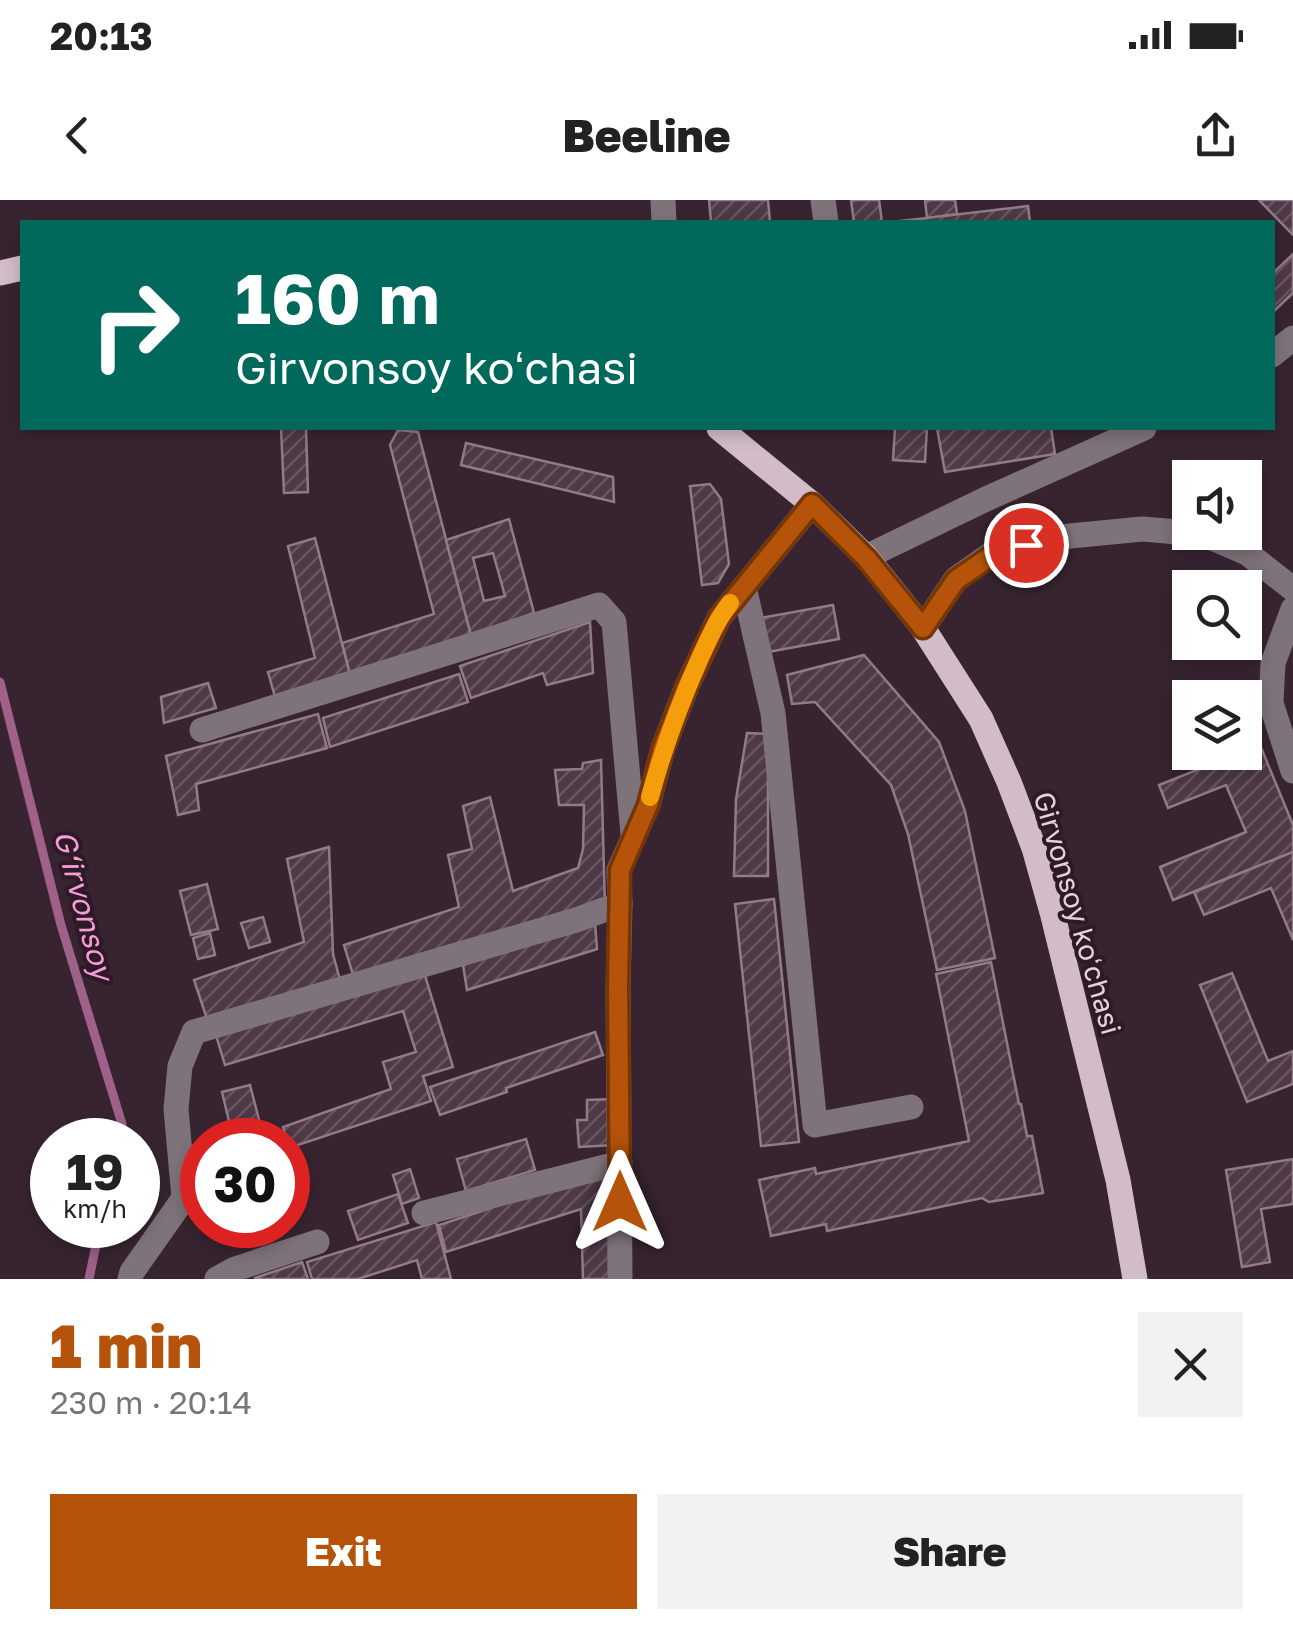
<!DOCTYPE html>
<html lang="en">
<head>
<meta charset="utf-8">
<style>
  body { margin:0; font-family:"Golos Text",sans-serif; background:#f2f2f2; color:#222; height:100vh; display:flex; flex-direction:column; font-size:38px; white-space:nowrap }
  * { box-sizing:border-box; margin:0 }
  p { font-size:32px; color:#767676 }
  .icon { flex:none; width:55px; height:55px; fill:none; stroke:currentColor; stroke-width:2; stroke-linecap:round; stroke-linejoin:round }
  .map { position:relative; height:1079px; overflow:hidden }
  .panel { display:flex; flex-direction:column; background:#fff; flex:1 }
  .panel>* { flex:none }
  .top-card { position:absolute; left:20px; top:20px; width:1255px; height:210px; border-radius:0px; box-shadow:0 5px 15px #0003; background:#00695c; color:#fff; overflow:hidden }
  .fabs { position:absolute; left:1172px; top:260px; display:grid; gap:20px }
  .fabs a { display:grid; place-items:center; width:90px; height:90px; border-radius:0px; background:#fff; box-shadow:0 5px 15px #0003; font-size:50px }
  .speed { position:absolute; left:30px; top:918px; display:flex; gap:20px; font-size:50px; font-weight:700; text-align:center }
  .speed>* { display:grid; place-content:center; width:130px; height:130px; border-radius:50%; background:#fff; box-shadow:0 5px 15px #0003; line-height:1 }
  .speed small { font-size:25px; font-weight:400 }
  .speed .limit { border:15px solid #d22; background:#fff; color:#111 }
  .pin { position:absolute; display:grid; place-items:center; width:85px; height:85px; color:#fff; margin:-42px; border:5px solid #fff; border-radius:50%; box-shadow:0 2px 10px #0007 }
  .me { position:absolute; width:110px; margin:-55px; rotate:0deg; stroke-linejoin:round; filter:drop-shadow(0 0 8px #0008) }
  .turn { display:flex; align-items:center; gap:35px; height:210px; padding:0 50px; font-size:45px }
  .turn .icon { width:130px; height:130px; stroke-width:2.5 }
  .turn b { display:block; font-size:70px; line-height:85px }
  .round { display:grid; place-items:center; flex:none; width:105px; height:105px; border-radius:0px; background:#f2f2f2 }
  .head { display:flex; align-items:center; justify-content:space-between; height:170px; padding:0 50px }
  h1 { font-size:60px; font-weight:800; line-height:75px; color:#b45309 }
  .cta { display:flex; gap:20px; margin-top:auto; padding:20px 50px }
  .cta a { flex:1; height:115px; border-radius:0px; background:#b45309; color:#fff; font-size:40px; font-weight:800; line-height:115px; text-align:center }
  .cta a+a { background:#f2f2f2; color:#222 }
  .status { display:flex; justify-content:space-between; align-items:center; height:70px; padding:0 50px; background:#fff; direction:ltr }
  .status svg { height:28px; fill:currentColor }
  header { display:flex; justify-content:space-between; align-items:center; height:130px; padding:0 50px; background:#fff; font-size:45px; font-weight:800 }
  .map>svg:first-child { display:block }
</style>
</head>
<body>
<div class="status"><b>20:13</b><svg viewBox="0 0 49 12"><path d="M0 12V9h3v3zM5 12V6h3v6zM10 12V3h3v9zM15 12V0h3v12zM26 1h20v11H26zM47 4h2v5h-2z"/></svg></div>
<header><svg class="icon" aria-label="back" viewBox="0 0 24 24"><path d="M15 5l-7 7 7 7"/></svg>Beeline<svg class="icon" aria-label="share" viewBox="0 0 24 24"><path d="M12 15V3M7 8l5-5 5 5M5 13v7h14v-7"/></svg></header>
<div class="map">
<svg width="1293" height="1079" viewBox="0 0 1293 1079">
  <defs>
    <pattern id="building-hatch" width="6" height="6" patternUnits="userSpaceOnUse" patternTransform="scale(2.5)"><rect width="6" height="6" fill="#4e3946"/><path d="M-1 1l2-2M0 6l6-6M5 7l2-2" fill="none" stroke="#675560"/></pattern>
  </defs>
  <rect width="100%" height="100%" fill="#372430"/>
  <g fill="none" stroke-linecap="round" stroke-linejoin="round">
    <!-- stream -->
    <g stroke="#9f608a" stroke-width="9">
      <path d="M0,482L61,725L122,924L119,940"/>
      <path d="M89,1079L100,1025"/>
    </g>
  </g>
  <!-- building -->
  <g fill="url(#building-hatch)" stroke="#927a89" stroke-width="2.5" fill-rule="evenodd">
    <path d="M709,0H768L770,22H711Z"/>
    <path d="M851,0H879L882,22H854Z"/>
    <path d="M925,0H955L957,14L927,18Z"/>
    <path d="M1259,0H1293V35Z"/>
    <path d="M1028,6L1030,22H890L927,18Z"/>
    <path d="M1293,54V93L1272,113V74Z"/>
    <path d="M281,228H306L308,292L284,293Z"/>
    <path d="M895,228H927L925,262L893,260Z"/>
    <path d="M937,228H1051L1055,254L945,272Z"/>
    <path d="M398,230L418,232L471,435L350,475L342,443L434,414L390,245Z"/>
    <path d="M466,243L613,277L614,302L461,265Z"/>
    <path d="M710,284L721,299L729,364L718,383L702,385L690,286Z"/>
    <path d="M509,319L534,413L471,435L446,340ZM493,353L505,396L484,401L473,358Z"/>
    <path d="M315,338L350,475L275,497L268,472L315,458L288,346Z"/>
    <path d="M833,405L839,439L768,452L761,418Z"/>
    <path d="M590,422L593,473L547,485L543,473L471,498L460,466Z"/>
    <path d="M864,455L939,542L965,611L995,758L937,770L908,634L891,585L815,502L792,504L787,475Z"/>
    <path d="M459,474L468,502L330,547L323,518Z"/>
    <path d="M208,483L216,508L164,523L161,497Z"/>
    <path d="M318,514L327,548L196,584L199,610L178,615L166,556Z"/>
    <path d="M747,533L768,534V676H734L736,599Z"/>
    <path d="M1260,545L1293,625V652L1173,700L1160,667L1246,632L1226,585L1168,608L1159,585Z"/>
    <path d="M601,560L605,708L354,778L344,745L459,707L448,655L472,649L463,606L490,597L513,691L578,668L583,649L584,605H559L555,570L582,569L583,563Z"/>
    <path d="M329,647L333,754L341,784L209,825L194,780L304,742L287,659Z"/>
    <path d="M1293,652V740L1271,688L1204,715L1194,692Z"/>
    <path d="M207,684L218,729L191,735L180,691Z"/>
    <path d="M774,699L799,942L761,946L735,704Z"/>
    <path d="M263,717L270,742L249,748L241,723Z"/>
    <path d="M595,723L597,749L467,790L463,765Z"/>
    <path d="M210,733L215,755L198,759L193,738Z"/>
    <path d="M991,762L1019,904H1021L1027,936H1032L1043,993L989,1002L982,998L827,1031L826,1024L771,1036L759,980L815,968L816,974L969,941L936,774Z"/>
    <path d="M423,769L453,867L423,876L431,901L289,948L283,927L391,889L383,862L416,852L403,811L225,865L215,832Z"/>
    <path d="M1232,773L1268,861L1293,851V884L1247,902L1200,785Z"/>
    <path d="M595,832L603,855L506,888L507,892L440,915L430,887Z"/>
    <path d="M250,885L262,931L233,938L222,892Z"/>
    <path d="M613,899L615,945L579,947L577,920H587V900Z"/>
    <path d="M526,939L535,970L466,991L457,959Z"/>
    <path d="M1293,959V1004L1261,1009L1270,1062L1242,1067L1226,970Z"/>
    <path d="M410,969L419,998L402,1004L393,975Z"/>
    <path d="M607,970L612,1079H583L581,1009L446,1052L439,1025Z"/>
    <path d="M398,994L408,1023L358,1040L348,1011Z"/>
    <path d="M436,1022L451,1079H422L417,1060L358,1079H312L307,1062Z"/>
    <path d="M302,1062L308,1079H255V1078Z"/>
  </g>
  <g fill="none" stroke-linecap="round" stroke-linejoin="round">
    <!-- minor -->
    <g stroke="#7e737a" stroke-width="25">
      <path d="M663,0L664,22"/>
      <path d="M823,0L826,22"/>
      <path d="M1272,155L1293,138"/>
      <path d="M866,357L984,300L1144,228"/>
      <path d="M744,387L773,513L815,925L911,907"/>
      <path d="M1293,409L1273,463L1271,503L1293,571"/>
      <path d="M923,428L956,379L993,353L1060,337L1142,329L1203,334L1247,353L1293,389"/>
      <path d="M202,530L599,405L614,422L633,634"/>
      <path d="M620,704L618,789L620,1079"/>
      <path d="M424,1013L620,963"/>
      <path d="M130,1079L132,1072L184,998L176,909L180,866L194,832L576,720L620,704L619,670L648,605L663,548L687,486L719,418L812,304"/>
      <path d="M217,1079L235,1069L317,1042"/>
    </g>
    <!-- major -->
    <g stroke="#d2bcc9" stroke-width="25">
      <path d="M0,73L22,68"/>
      <path d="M719,228L812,304L866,357L923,428L981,519L1009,582L1034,648L1053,716L1118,980L1135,1079"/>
    </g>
  </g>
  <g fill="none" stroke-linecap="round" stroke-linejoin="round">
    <defs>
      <path id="route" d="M620,1002L618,788L620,670L648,605L663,548L687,486L719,418L812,304L866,358L923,428L956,380L994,354L1026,345"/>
    </defs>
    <!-- route casing -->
    <use href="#route" stroke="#753606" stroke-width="25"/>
    <!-- route -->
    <use href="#route" stroke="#b45309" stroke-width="18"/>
    <!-- slow -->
    <path stroke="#f59e0b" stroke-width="18" d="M650,597C663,549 680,503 700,458C709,438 717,420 730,403"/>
  </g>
  <g text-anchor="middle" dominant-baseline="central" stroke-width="8" stroke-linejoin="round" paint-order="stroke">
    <!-- street labels -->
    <g font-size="28" fill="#e1d3db" stroke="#2d1a26">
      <text transform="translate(1078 713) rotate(74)">Girvonsoy koʻchasi</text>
    </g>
    <!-- water labels -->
    <g font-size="30" font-style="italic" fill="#f69dd8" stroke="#2d1a26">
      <text transform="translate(84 705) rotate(75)">G‘irvonsoy</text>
    </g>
  </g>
</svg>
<div class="fabs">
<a><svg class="icon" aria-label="sound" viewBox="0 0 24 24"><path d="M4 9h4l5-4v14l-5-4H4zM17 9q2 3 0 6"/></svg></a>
<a><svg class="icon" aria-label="search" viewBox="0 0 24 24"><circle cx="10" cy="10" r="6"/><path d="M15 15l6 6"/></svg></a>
<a><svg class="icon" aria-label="layers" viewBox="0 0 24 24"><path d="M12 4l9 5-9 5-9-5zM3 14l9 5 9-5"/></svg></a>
</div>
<div class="speed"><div>19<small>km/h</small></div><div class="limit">30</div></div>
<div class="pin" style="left:1026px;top:345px;background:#d93025"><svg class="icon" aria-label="arrive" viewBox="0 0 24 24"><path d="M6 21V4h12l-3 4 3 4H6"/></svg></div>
<svg class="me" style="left:620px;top:1002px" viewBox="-20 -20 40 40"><path d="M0-17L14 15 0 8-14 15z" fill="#b45309" stroke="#fff" stroke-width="4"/></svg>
<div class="top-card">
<div class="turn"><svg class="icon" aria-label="right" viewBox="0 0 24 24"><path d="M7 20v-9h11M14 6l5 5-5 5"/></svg><div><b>160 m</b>Girvonsoy koʻchasi</div></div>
</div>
</div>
<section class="panel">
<div class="head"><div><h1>1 min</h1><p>230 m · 20:14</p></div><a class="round"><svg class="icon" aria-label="close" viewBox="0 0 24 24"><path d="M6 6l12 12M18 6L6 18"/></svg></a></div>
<div class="cta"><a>Exit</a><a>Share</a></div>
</section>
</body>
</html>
